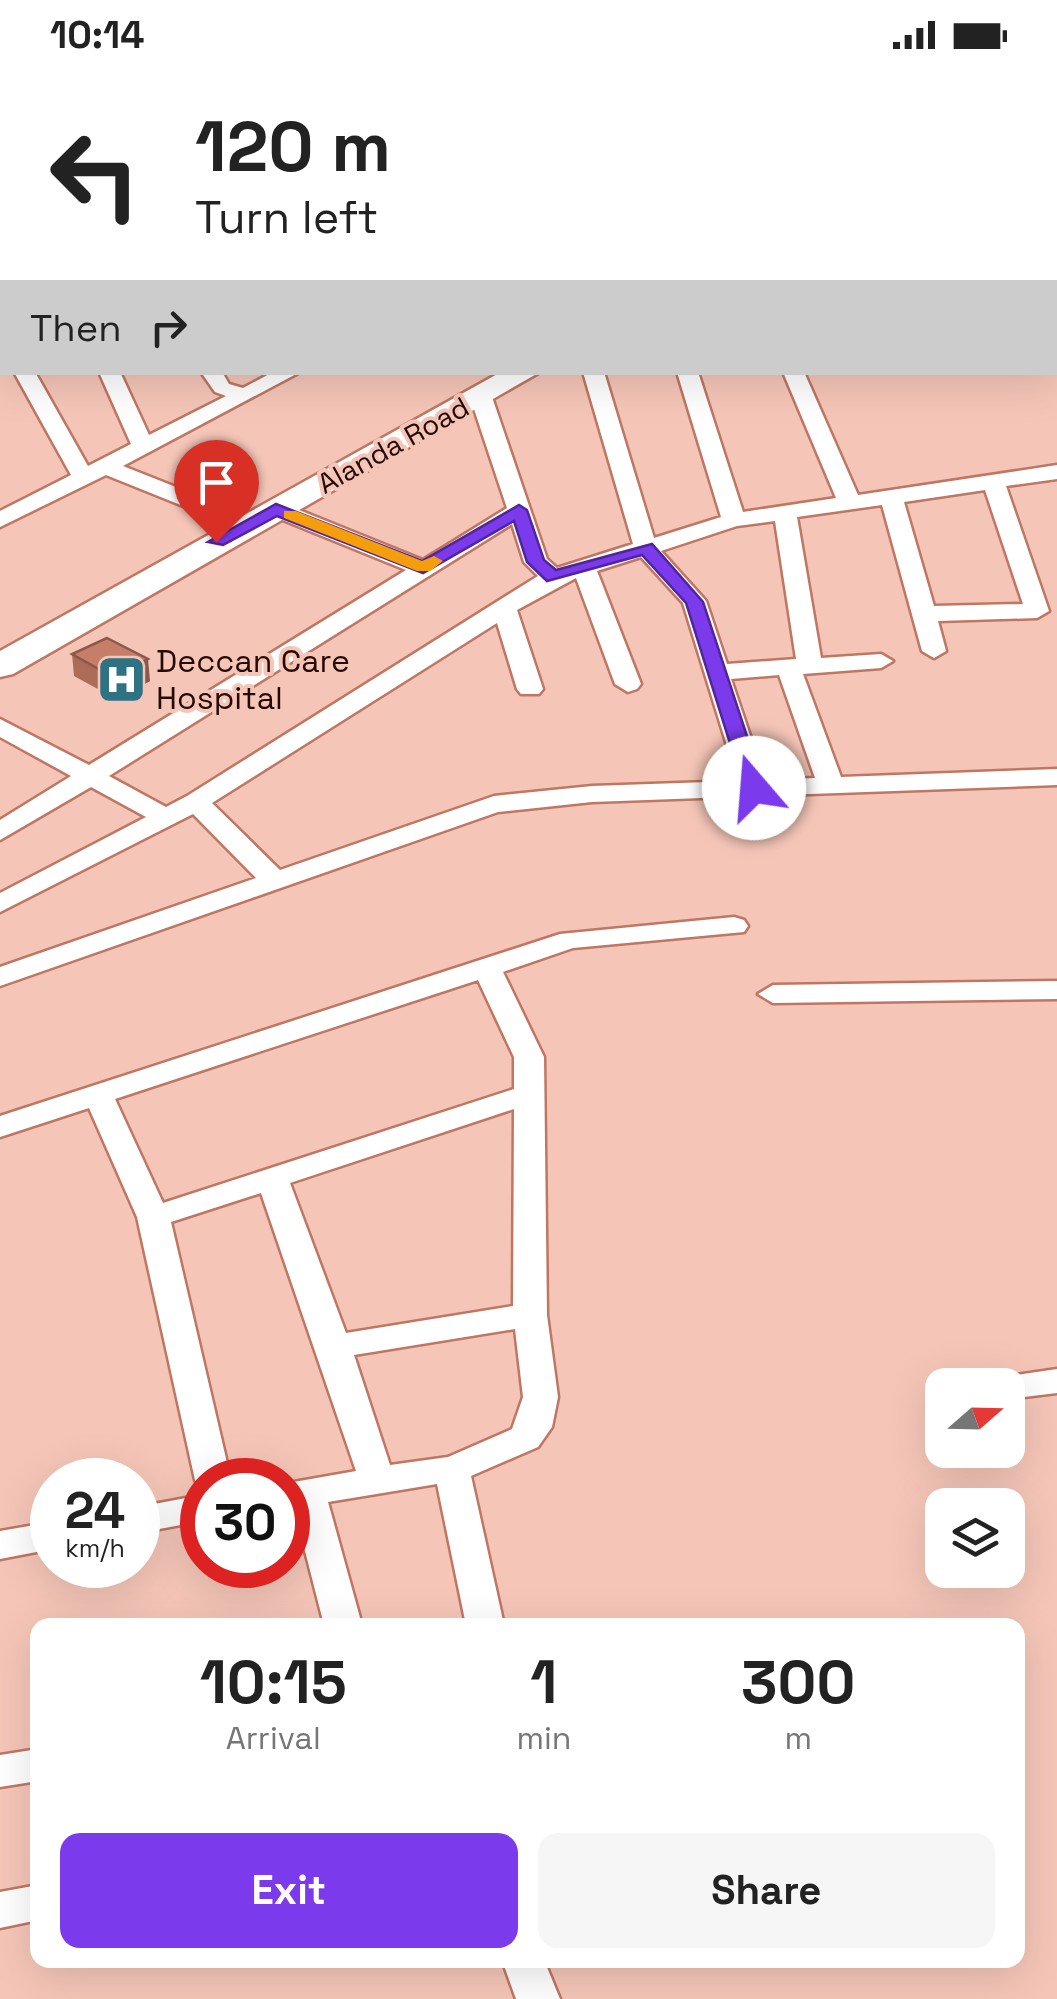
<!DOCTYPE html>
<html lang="en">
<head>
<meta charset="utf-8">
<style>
  body { margin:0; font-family:"Space Grotesk",sans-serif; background:#f6f6f6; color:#222; height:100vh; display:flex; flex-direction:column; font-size:38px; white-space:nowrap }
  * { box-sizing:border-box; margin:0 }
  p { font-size:32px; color:#767676 }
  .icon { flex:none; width:55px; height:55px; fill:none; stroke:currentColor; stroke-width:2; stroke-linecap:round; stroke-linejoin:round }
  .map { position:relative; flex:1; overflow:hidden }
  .side { position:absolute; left:30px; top:1548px; width:995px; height:350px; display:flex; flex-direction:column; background:#fff; border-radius:20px; box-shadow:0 10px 40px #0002 }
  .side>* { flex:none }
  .hud { position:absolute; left:0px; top:0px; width:1058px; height:305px; box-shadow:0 10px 40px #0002; background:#fff; color:#222; overflow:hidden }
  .needle { width:65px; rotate:70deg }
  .tools { position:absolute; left:925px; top:1298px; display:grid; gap:20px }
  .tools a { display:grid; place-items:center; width:100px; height:100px; border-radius:20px; background:#fff; box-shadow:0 10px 40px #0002; font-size:50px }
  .speed { position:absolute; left:30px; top:1388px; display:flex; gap:20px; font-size:50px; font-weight:700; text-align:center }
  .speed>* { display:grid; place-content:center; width:130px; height:130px; border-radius:50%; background:#fff; box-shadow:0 10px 40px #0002; line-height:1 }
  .speed small { font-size:25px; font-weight:400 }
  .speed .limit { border:15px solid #d22; background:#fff; color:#111 }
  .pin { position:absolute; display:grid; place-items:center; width:85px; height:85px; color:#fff; margin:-102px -42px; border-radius:50% 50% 50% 0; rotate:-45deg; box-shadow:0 0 10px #0007 }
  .pin .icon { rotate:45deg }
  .me { position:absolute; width:110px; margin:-55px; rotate:342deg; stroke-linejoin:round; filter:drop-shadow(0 0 8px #0008) }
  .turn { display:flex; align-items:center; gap:35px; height:210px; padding:0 30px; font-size:45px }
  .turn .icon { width:130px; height:130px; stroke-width:2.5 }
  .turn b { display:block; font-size:70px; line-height:85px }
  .then { display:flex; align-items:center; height:95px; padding:0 30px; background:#0003; gap:20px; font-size:38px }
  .eta { display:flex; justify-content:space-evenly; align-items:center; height:170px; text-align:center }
  .eta b { font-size:60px; font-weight:800; line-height:70px }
  .cta { display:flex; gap:20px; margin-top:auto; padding:20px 30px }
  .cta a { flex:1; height:115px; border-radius:20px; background:#7c3aed; color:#fff; font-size:40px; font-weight:800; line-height:115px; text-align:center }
  .cta a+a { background:#f6f6f6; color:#222 }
  .status { display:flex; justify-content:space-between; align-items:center; height:70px; padding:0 50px; background:#fff; direction:ltr }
  .status svg { height:28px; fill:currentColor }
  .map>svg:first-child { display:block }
</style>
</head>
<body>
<div class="status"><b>10:14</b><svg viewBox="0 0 49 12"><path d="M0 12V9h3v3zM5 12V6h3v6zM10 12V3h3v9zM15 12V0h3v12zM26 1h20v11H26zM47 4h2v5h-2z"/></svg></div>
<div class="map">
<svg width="1057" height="1929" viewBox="0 0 1057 1929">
  <rect width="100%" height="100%" fill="#f5c6b8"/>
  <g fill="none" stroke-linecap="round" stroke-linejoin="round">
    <defs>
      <g id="minor">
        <path d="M41,0H58L59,2H42Z"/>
        <path d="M105,0H122L123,2H106Z"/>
        <path d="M331,0H351L352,2H332Z"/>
        <path d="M410,0H431L432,2H411Z"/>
        <path d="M663,0H687L688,2H664Z"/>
        <rect x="0" y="73" width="2" height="10"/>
        <path d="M1055,104L1057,105V117L1055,116Z"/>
        <path d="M0,134L2,135V147L0,146Z"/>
        <path d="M0,187L2,188V200L0,199Z"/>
        <rect x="1055" y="209" width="2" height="12"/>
        <rect x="1055" y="234" width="2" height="12"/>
        <path d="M0,251L2,252V264H0Z"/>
        <rect x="1055" y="263" width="2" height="12"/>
        <path d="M14,302H35L88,396L131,374L99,302H120L149,365L226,326L215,322L201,302H222L229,314L243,318L273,302H300L123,396L229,438V448H213L106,405L0,457V441L71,405Z"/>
        <path d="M583,302H604L654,468L721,447L677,302H698L743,442L836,428L783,302H804L858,425L1057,395V409L1006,416L1049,541L1037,548L938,551L946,581L934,588L922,581L882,435L797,447L821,588L881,584L893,591L881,598L803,604L841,707L1057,699V715L592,732L498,742L0,916V897L256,808L193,744L0,842V823L146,747L91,717L0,770V750L71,706L0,667V649L89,695L406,500L268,444V434H284L423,490L507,438L470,327L473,322L481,321L492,327L547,489L557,498L633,474ZM985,420L1023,534L934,536L904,432ZM775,451L796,589L727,594L706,531L661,481L737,456ZM512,454L524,492L538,506L187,726L166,737L109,706ZM641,487L683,533L738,711L592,716L494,726L280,800L212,733L497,553L517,619L521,624H539L543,619L517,540L576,508L615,614L628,622L637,619L641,614L597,501ZM779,605L815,708L765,710L731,609Z"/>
        <path d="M734,847L744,850L748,856L744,862L573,878L503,902L544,987L547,1245L558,1327L552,1357L538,1377L471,1406L504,1555H466L437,1414L328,1432L362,1555H324L294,1438L288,1437V1413L356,1401L261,1123L171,1152L231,1410H202V1420L195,1410L137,1147L89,1038L0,1067V1046L560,864ZM478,910L514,987V1019L163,1133L115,1029ZM514,1039L513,1236L346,1263L290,1113ZM515,1259L523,1327L512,1359L448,1387L390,1395L354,1285Z"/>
        <path d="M1057,911V929L773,933L758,924L773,915Z"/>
        <path d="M1057,1299V1323L1008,1329V1315H992L996,1308Z"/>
        <path d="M202,1425V1451L138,1463V1437Z"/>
        <path d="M52,1452V1479L0,1489V1461Z"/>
        <path d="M38,1679V1711L0,1717V1685Z"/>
        <path d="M38,1815V1850L0,1858V1822Z"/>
        <path d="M502,1890H544L560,1929H516Z"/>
      </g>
      <g id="tertiary">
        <path d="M491,0H518L520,2H493Z"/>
        <rect x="1055" y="194" width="2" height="15"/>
      </g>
      <path id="primary" d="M501,302H540L13,604L0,607V581Z"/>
    </defs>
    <!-- minor casing -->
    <use href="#minor" stroke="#bf7763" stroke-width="5"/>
    <!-- tertiary casing -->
    <use href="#tertiary" stroke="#bf7763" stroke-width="4"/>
    <!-- primary casing -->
    <use href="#primary" stroke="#bf7763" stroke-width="5"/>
    <!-- minor -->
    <use href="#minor" fill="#fff" fill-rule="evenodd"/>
    <!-- tertiary -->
    <use href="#tertiary" fill="#fff" fill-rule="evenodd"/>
    <!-- primary -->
    <use href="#primary" fill="#fff" fill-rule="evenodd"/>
  </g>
  <!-- wall -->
  <path fill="#ab6c5a" d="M72,584L150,611L116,629L74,606Z"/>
  <!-- shaded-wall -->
  <path fill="#8b584a" d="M148,589L150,611L116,629L113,607Z"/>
  <!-- building -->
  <path fill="#c77e69" stroke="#8b584a" stroke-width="2.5" d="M107,568L148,589L113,607L72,584Z"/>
  <!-- route -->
  <path fill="#7c3aed" stroke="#51269a" stroke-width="2.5" d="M276,434L422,491L519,435L527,440L544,490L556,500L652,474L703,532L764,718L754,724L744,718L686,533L642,485L547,511L527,492L514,451L423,503L277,446L223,475L208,472Z"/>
  <!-- slow -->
  <path fill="#f59e0b" d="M284,441H296L422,491L434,486L443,491L430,501H417L284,448Z"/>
  <!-- icons -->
  <defs>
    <symbol id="hospital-square" viewBox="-11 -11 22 22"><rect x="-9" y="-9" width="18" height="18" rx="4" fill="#2f7283" stroke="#f5c6b8"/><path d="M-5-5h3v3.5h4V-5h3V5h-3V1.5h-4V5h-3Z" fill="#fff"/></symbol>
  </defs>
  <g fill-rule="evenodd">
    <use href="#hospital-square" x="94" y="582" width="55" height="55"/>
  </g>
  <g text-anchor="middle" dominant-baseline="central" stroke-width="8" stroke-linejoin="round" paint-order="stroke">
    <!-- far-street labels -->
    <g font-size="28" fill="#250a04" stroke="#f5c6b8">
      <text transform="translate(393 375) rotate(-29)">Alanda Road</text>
    </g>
    <!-- poi labels -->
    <g font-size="32" fill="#250a04" stroke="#f5c6b8" text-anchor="start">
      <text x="156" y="591">Deccan Care<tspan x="156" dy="37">Hospital</tspan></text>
    </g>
  </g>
</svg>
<div class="tools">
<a><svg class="needle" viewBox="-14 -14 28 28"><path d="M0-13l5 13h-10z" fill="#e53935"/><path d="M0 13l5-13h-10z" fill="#767676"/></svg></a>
<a><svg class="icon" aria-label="layers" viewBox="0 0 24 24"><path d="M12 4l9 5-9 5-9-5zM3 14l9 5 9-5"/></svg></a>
</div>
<div class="speed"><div>24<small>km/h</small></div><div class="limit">30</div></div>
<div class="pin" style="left:216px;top:472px;background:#d93025"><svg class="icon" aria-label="arrive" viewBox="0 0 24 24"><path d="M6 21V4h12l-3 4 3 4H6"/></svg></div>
<svg class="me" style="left:754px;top:718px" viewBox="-20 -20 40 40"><circle r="19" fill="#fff"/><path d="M0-13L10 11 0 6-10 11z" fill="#7c3aed"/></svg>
<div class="hud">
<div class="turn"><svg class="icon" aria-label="left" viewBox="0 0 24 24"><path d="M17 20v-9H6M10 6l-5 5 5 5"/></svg><div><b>120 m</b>Turn left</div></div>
<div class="then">Then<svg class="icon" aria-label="right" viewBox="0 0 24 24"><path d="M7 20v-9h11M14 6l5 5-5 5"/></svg></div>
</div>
<section class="side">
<div class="eta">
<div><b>10:15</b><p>Arrival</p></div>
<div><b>1</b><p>min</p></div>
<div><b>300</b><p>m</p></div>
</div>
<div class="cta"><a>Exit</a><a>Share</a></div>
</section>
</div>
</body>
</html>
